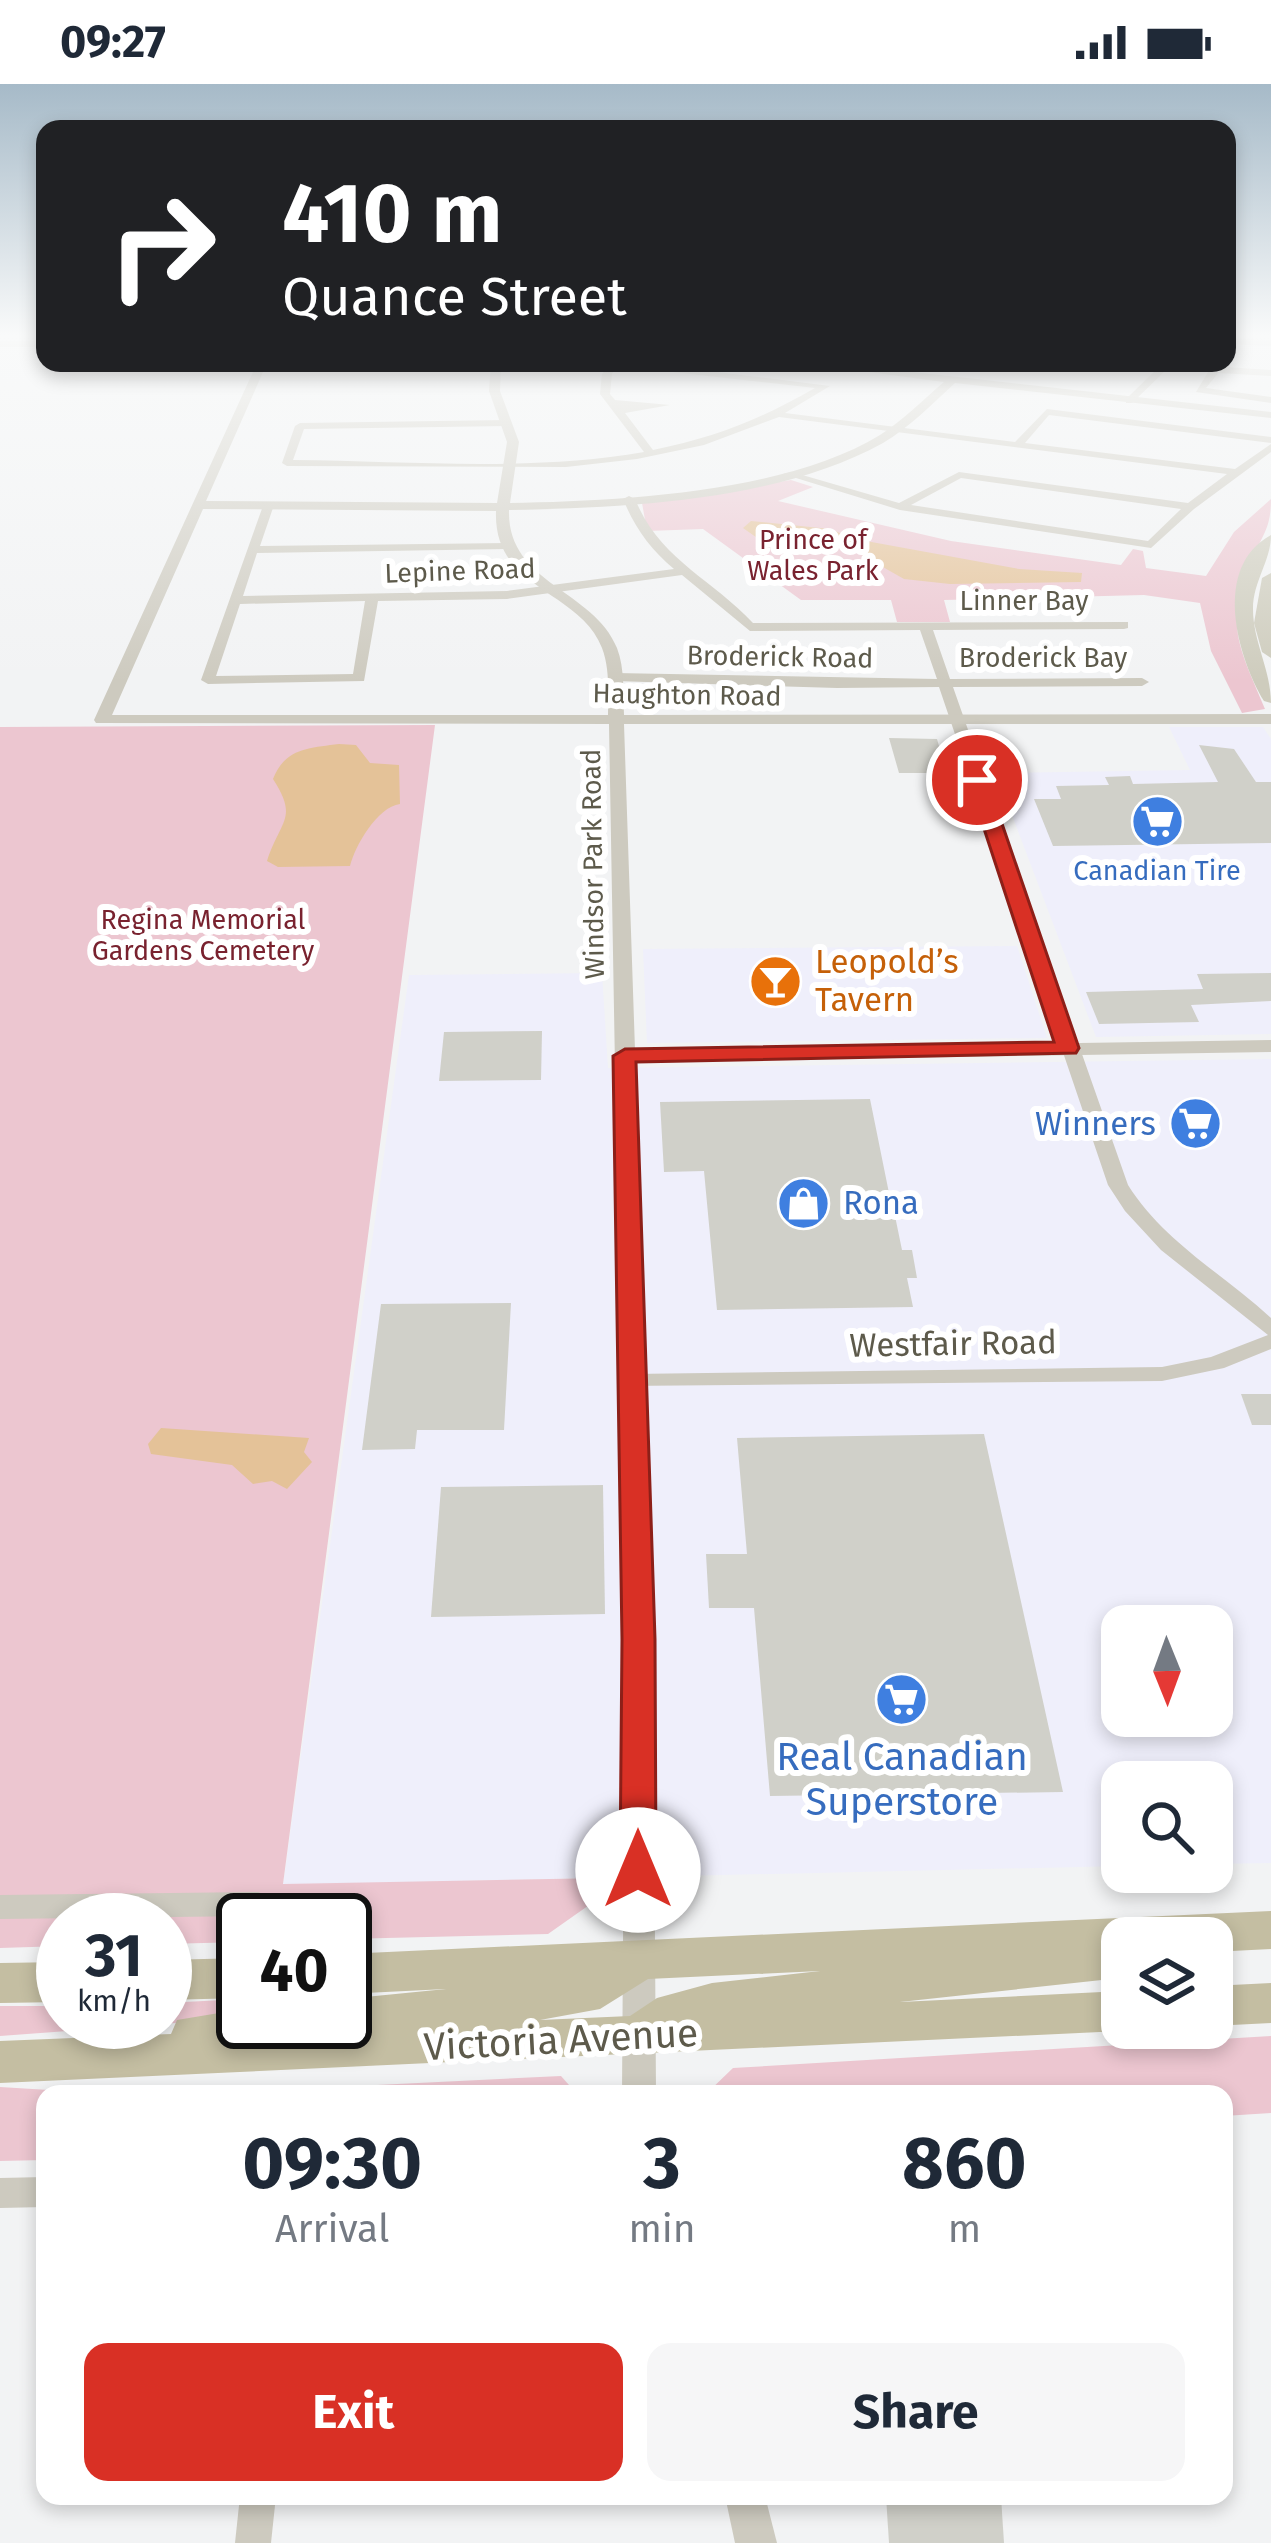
<!DOCTYPE html>
<html lang="en">
<head>
<meta charset="utf-8">
<style>
  body { margin:0; font-family:"Fira Sans",sans-serif; background:#f6f6f7; color:#1f2937; height:100vh; display:flex; flex-direction:column; font-size:45px; white-space:nowrap }
  * { box-sizing:border-box; margin:0 }
  p { font-size:39px; color:#747a83 }
  .icon { flex:none; width:66px; height:66px; fill:none; stroke:currentColor; stroke-width:2; stroke-linecap:round; stroke-linejoin:round }
  .map { position:relative; flex:1; overflow:hidden }
  .panel { position:absolute; left:36px; top:2001px; width:1197px; height:420px; display:flex; flex-direction:column; background:#fff; border-radius:24px; box-shadow:0 6px 18px #0003 }
  .panel>* { flex:none }
  .top-card { position:absolute; left:36px; top:36px; width:1200px; height:252px; border-radius:24px; box-shadow:0 6px 18px #0003; background:#202124; color:#fff; overflow:hidden }
  .needle { width:78px; rotate:179deg }
  .controls { position:absolute; left:1101px; top:1521px; display:grid; gap:24px }
  .controls a { display:grid; place-items:center; width:132px; height:132px; border-radius:24px; background:#fff; box-shadow:0 6px 18px #0003; font-size:60px }
  .speed { position:absolute; left:36px; top:1809px; display:flex; gap:24px; font-size:60px; font-weight:700; text-align:center }
  .speed>* { display:grid; place-content:center; width:156px; height:156px; border-radius:50%; background:#fff; box-shadow:0 6px 18px #0003; line-height:1 }
  .speed small { font-size:30px; font-weight:400 }
  .speed .limit { border:6px solid #111; border-radius:18px; background:#fff; color:#111 }
  .pin { position:absolute; display:grid; place-items:center; width:102px; height:102px; color:#fff; margin:-51px; border:6px solid #fff; border-radius:50%; box-shadow:0 3px 12px #0007 }
  .me { position:absolute; width:132px; margin:-66px; rotate:0deg; stroke-linejoin:round; filter:drop-shadow(0 0 9px #0008) }
  .turn { display:flex; align-items:center; gap:42px; height:252px; padding:0 48px; font-size:54px }
  .turn .icon { width:156px; height:156px; stroke-width:2.5 }
  .turn b { display:block; font-size:84px; line-height:102px }
  .eta { display:flex; justify-content:space-evenly; align-items:center; height:204px; text-align:center }
  .eta b { font-size:72px; font-weight:700; line-height:84px }
  .primary-button { display:flex; gap:24px; margin-top:auto; padding:24px 48px }
  .primary-button a { flex:1; height:138px; border-radius:24px; background:#d93025; color:#fff; font-size:48px; font-weight:700; line-height:138px; text-align:center }
  .primary-button a+a { background:#f6f6f7; color:#1f2937 }
  .status { display:flex; justify-content:space-between; align-items:center; height:84px; padding:0 60px; background:#fff; direction:ltr }
  .status svg { height:33px; fill:currentColor }
  .map>svg:first-child { display:block }
</style>
</head>
<body>
<div class="status"><b>09:27</b><svg viewBox="0 0 49 12"><path d="M0 12V9h3v3zM5 12V6h3v6zM10 12V3h3v9zM15 12V0h3v12zM26 1h20v11H26zM47 4h2v5h-2z"/></svg></div>
<div class="map">
<svg width="1271" height="2459" viewBox="0 0 1271 2459">
  <rect width="100%" height="100%" fill="#f2f3f4"/>
  <!-- commercial -->
  <g fill="#efeffb" fill-rule="evenodd">
    <path d="M1169,643H1263L1271,655V950L1096,953L996,689L1190,686Z"/>
    <path d="M1017,862L1047,954L647,959L643,865Z"/>
    <path d="M602,889L608,984L1271,975V1779L1212,1780V1698H1122V1782L283,1801L409,891ZM1122,1542H1212V1632H1122Z"/>
  </g>
  <!-- green -->
  <g fill="#ecc6d0">
    <path d="M791,396L813,403L778,417L951,457L1121,481L1133,465L1143,467L1146,484L1206,492L1234,448L1271,415C1271,444 1263,450 1252,475C1222,539 1241,567 1265,625L1242,629L1211,567L1200,519L1144,511L944,516L950,538H897L891,516H801L703,445L647,447L642,419Z"/>
    <path d="M435,641L283,1800L605,1794L592,1819L548,1850L345,1855V1836H243V1858L165,1860V1836H63V1862L0,1864V643Z"/>
    <path d="M243,1915V1934L0,1952V1922H63V1938H165V1919Z"/>
    <path d="M1271,1952V2029L1224,2032V2010H706L733,1984Z"/>
    <path d="M561,1992L577,2010H193Z"/>
    <path d="M0,2003L114,2010H45V2076L0,2077Z"/>
  </g>
  <!-- water -->
  <g fill="#e4c298">
    <path d="M751,437L830,445L855,455L1019,485L1082,489L1081,498L950,500L904,495L844,461L763,458L743,444Z"/>
    <path d="M339,660L356,661L370,679L399,681L400,720C377,723 355,762 350,782L278,783L267,777C280,736 299,735 273,695C285,664 309,664 339,660Z"/>
    <path d="M161,1344L309,1354L304,1368L312,1378L287,1405L272,1397L253,1400L232,1381L151,1370L148,1360Z"/>
  </g>
  <!-- building -->
  <g fill="#d0d0c9">
    <path d="M889,654L937,655L947,689H899Z"/>
    <path d="M1199,661L1234,665L1256,698H1271V759L1053,762L1034,715H1061L1056,702L1109,701L1105,693L1130,692L1133,700L1218,698Z"/>
    <path d="M1271,889V917L1191,921L1199,938L1099,940L1086,908L1203,905L1197,890Z"/>
    <path d="M542,947L541,996L439,997L444,948Z"/>
    <path d="M870,1015L890,1114H900L904,1132H895L902,1166H912L917,1194H907L913,1223L717,1226L704,1087L664,1088L660,1018Z"/>
    <path d="M511,1219L504,1346H417L415,1365L362,1366L381,1220Z"/>
    <path d="M1241,1310H1271V1341H1252Z"/>
    <path d="M984,1350L1063,1708L770,1712L754,1524H709L706,1470H747L737,1354Z"/>
    <path d="M603,1401L605,1530L431,1533L441,1403Z"/>
    <path d="M886,2412H1001L1004,2459H889Z"/>
  </g>
  <g fill="none" stroke-linecap="round" stroke-linejoin="round">
    <!-- minor -->
    <g fill="#cdcabf" fill-rule="evenodd">
      <path d="M1227,254L1271,256V262L1227,260Z"/>
      <path d="M610,279H644L830,302L785,329L1015,358L1047,325L1271,353V359L1049,331L1025,359L1235,385L1271,360V368L1194,425L1151,464L900,426L783,390L792,388L899,419L959,388L1188,419L1227,390L779,333L704,361L637,375L566,383L287,382L282,379L295,342L300,339L507,336L512,339L507,342L304,345L293,376C409,377 529,388 644,368L600,310L602,290ZM618,282L815,304C759,336 716,353 653,366L625,329L670,321L615,316L610,310L612,290ZM961,394L1181,425L1148,457L911,421Z"/>
      <path d="M1042,279H1053L1044,287H1038Z"/>
      <path d="M1163,279L1271,286V292L1218,289L1206,304L1271,313V319L1196,308L1208,288L1166,286L1132,319H1126V315Z"/>
      <path d="M629,412L635,415C660,476 711,494 753,539L1128,538V544L1124,545L933,546L950,595L1142,594L1149,598L1142,602L953,603L1128,1101C1164,1158 1222,1189 1271,1234V1265L1224,1284L1162,1297L623,1302L620,1297L623,1292L631,1290L1162,1283L1211,1273L1268,1251L1161,1166L1125,1127L1108,1101L939,603L837,604L615,597L608,593L615,589L937,595L920,546L750,547L682,491L507,515L378,517L364,597L208,600L201,596L264,419L274,421L260,462L508,459L514,462L508,465L257,469L243,512L507,507L674,485C650,465 635,444 623,415ZM365,517L353,590L216,592L240,520Z"/>
      <path d="M258,1808L268,1812L272,1820L268,1828L258,1832L0,1835V1811Z"/>
      <path d="M45,2093V2123L0,2124V2094Z"/>
      <path d="M240,2412H276L271,2459H235Z"/>
    </g>
    <!-- tertiary -->
    <g fill="#cdcabf" fill-rule="evenodd">
      <rect x="0" y="257" width="45" height="6"/>
      <path d="M257,279H267L206,417L497,419L507,358L489,307L491,279H501L500,307L519,358L510,419C620,417 785,409 880,351C903,336 923,316 944,298L800,279H834L1271,328V334L955,299C932,320 910,343 883,359C778,417 628,424 509,426C507,500 593,505 617,564C625,585 623,609 624,631L1271,630V640H624L635,966L1271,956V968L635,978L653,1555L656,2010H622L625,1555L609,640L96,639L94,636ZM203,425L496,427C493,506 580,506 602,564C610,585 608,609 608,631H112Z"/>
      <path d="M725,2412H765L777,2459H735Z"/>
    </g>
    <!-- secondary -->
    <g fill="#ceccbd" fill-rule="evenodd">
      <path d="M1271,451C1271,477 1253,497 1253,525C1253,558 1271,586 1271,619L1264,617C1237,572 1212,483 1271,451Z"/>
      <path d="M1271,489V574L1262,568L1254,539L1262,494Z"/>
    </g>
    <!-- trunk -->
    <g fill="#c4bea2" fill-rule="evenodd">
      <path d="M1271,1827V1865L1212,1868V1854H1122V1891L1111,1895L900,1918L1122,1907V1944H1132L1122,1947L0,1999V1957L171,1950L177,1936L243,1925V1938H345V1915L446,1905L345,1910V1870ZM820,1887L712,1899L657,1914L630,1932L540,1936L600,1925L648,1895Z"/>
      <path d="M243,1874V1914L165,1916V1876Z"/>
      <path d="M63,1878V1918L0,1919V1879Z"/>
      <path d="M1271,1899V1939L1212,1942V1902Z"/>
    </g>
  </g>
  <!-- sky -->
  <linearGradient id="sky" x2="0" y2="1"><stop stop-color="#a6bac8"/><stop offset="0.42" stop-color="#f9fafa"/><stop offset="1" stop-color="#f9fafa" stop-opacity="0"/></linearGradient>
  <rect width="1271" height="598" fill="url(#sky)"/>
  <!-- route -->
  <path fill="#d93025" stroke="#8d1f18" stroke-width="3" d="M977,691L987,696L1079,964L1076,969L636,978L655,1555L656,1786L651,1797L638,1801L625,1797L620,1786L622,1555L613,972L625,965L1054,958L968,696Z"/>
  <!-- icons -->
  <defs>
    <symbol id="supermarket-disc" viewBox="-11 -11 22 22"><circle r="9.5" fill="#3f7fe0" stroke="#fff"/><path d="M-6-5.5h2.5l.6 2H6L4.5 2H-2.5L-4.4-4H-6ZM-1.5 3.2a1.3 1.3 0 1 0 .1 0ZM3 3.2a1.3 1.3 0 1 0 .1 0Z" fill="#fff"/></symbol>
    <symbol id="bar-disc" viewBox="-11 -11 22 22"><circle r="9.5" fill="#e8710a" stroke="#fff"/><path d="M-6-5H6L.8 .8V4.5H3.5V6h-7V4.5H-.8V.8Z" fill="#fff"/></symbol>
    <symbol id="shop-disc" viewBox="-11 -11 22 22"><circle r="9.5" fill="#3f7fe0" stroke="#fff"/><path d="M-5-2.5h2.3a2.7 3.5 0 0 1 5.4 0H5L5.5 6h-11ZM-1.5-2.5h3a1.5 2.3 0 0 0-3 0Z" fill="#fff"/></symbol>
  </defs>
  <g fill-rule="evenodd">
    <use href="#supermarket-disc" x="1128" y="708" width="59" height="59"/>
    <use href="#bar-disc" x="746" y="868" width="59" height="59"/>
    <use href="#supermarket-disc" x="1166" y="1010" width="59" height="59"/>
    <use href="#shop-disc" x="774" y="1090" width="59" height="59"/>
    <use href="#supermarket-disc" x="872" y="1586" width="59" height="59"/>
  </g>
  <g text-anchor="middle" dominant-baseline="central" stroke-width="12" stroke-linejoin="round" paint-order="stroke">
    <!-- far-park labels -->
    <g font-size="27" fill="#79222f" stroke="#fff">
      <text x="813" y="456">Prince of<tspan x="813" dy="31">Wales Park</tspan></text>
      <text x="203" y="836">Regina Memorial<tspan x="203" dy="31">Gardens Cemetery</tspan></text>
    </g>
    <!-- far-street labels -->
    <g font-size="27" fill="#5d5a4b" stroke="#fff">
      <text transform="translate(460 487) rotate(-2)">Lepine Road</text>
      <text x="1024" y="517">Linner Bay</text>
      <text transform="translate(780 573) rotate(1)">Broderick Road</text>
      <text x="1043" y="574">Broderick Bay</text>
      <text transform="translate(687 611) rotate(1)">Haughton Road</text>
      <text transform="translate(593 780) rotate(-91)">Windsor Park Road</text>
    </g>
    <!-- far-shop labels -->
    <g font-size="27" fill="#366cbe" stroke="#fff">
      <text x="1157" y="787">Canadian Tire</text>
    </g>
    <!-- food labels -->
    <g font-size="33" fill="#c56008" stroke="#fff" text-anchor="start">
      <text x="815" y="878">Leopold’s<tspan x="815" dy="38">Tavern</tspan></text>
    </g>
    <!-- shop labels -->
    <g font-size="33" fill="#366cbe" stroke="#fff" text-anchor="end">
      <text x="1156" y="1040">Winners</text>
      <text x="843" y="1119" text-anchor="start">Rona</text>
    </g>
    <!-- street labels -->
    <g font-size="33" fill="#5d5a4b" stroke="#fff">
      <text transform="translate(953 1260) rotate(-1)">Westfair Road</text>
    </g>
    <!-- near-shop labels -->
    <g font-size="39" fill="#366cbe" stroke="#fff">
      <text x="902" y="1673">Real Canadian<tspan x="902" dy="45">Superstore</tspan></text>
    </g>
    <!-- near-street labels -->
    <g font-size="39" fill="#5d5a4b" stroke="#fff">
      <text transform="translate(561 1956) rotate(-3)">Victoria Avenue</text>
    </g>
  </g>
</svg>
<div class="controls">
<a><svg class="needle" viewBox="-14 -14 28 28"><path d="M0-13l5 13h-10z" fill="#e53935"/><path d="M0 13l5-13h-10z" fill="#747a83"/></svg></a>
<a><svg class="icon" aria-label="search" viewBox="0 0 24 24"><circle cx="10" cy="10" r="6"/><path d="M15 15l6 6"/></svg></a>
<a><svg class="icon" aria-label="layers" viewBox="0 0 24 24"><path d="M12 4l9 5-9 5-9-5zM3 14l9 5 9-5"/></svg></a>
</div>
<div class="speed"><div>31<small>km/h</small></div><div class="limit">40</div></div>
<div class="pin" style="left:977px;top:696px;background:#d93025"><svg class="icon" aria-label="arrive" viewBox="0 0 24 24"><path d="M6 21V4h12l-3 4 3 4H6"/></svg></div>
<svg class="me" style="left:638px;top:1786px" viewBox="-20 -20 40 40"><circle r="19" fill="#fff"/><path d="M0-13L10 11 0 6-10 11z" fill="#d93025"/></svg>
<div class="top-card">
<div class="turn"><svg class="icon" aria-label="right" viewBox="0 0 24 24"><path d="M7 20v-9h11M14 6l5 5-5 5"/></svg><div><b>410 m</b>Quance Street</div></div>
</div>
<section class="panel">
<div class="eta">
<div><b>09:30</b><p>Arrival</p></div>
<div><b>3</b><p>min</p></div>
<div><b>860</b><p>m</p></div>
</div>
<div class="primary-button"><a>Exit</a><a>Share</a></div>
</section>
</div>
</body>
</html>
